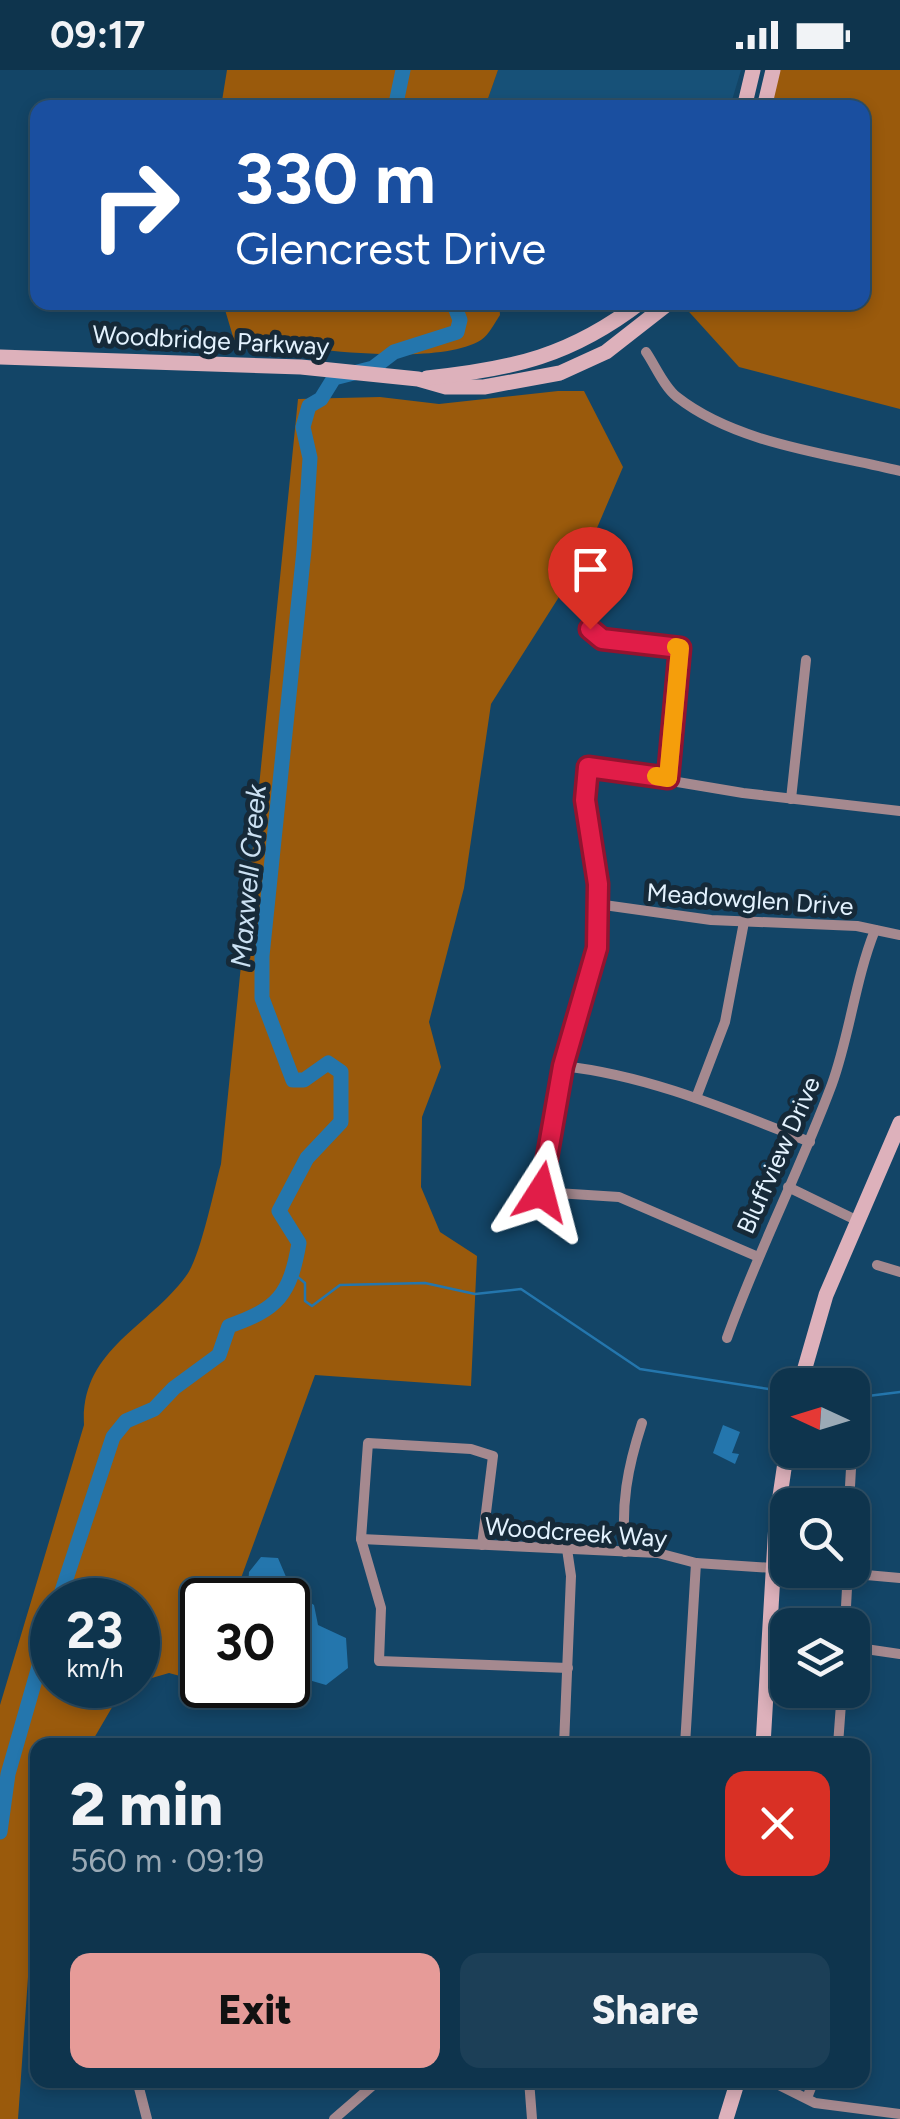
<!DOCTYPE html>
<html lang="en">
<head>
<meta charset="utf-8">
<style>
  body { margin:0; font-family:Figtree,sans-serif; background:#1c3f57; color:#f1f3f6; height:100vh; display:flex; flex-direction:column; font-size:38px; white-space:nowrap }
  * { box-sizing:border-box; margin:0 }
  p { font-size:32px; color:#9baab6 }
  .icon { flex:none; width:55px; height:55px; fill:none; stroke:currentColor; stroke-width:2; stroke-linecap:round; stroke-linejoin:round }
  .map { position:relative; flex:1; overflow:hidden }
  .drawer { position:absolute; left:30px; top:1668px; width:840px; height:350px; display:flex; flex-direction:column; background:#0e344d; border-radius:20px; box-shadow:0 5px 15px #0003,0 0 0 2px #2e4f65 }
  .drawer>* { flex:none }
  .top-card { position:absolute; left:30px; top:30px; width:840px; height:210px; border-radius:20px; box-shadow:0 5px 15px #0003,0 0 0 2px #2e4f65; background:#1a4fa0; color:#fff; overflow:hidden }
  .needle { width:65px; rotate:274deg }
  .fabs { position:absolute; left:770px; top:1298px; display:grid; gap:20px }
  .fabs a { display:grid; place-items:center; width:100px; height:100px; border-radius:20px; background:#0e344d; box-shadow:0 5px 15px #0003,0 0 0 2px #2e4f65; font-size:50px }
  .speed { position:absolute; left:30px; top:1508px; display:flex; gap:20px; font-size:50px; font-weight:700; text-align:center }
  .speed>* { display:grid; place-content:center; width:130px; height:130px; border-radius:50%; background:#0e344d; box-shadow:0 5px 15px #0003,0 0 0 2px #2e4f65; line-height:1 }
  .speed small { font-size:25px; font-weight:400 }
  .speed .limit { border:5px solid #111; border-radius:15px; background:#fff; color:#111 }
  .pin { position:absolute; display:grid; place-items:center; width:85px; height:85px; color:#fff; margin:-102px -42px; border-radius:50% 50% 50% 0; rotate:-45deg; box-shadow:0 0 10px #0007 }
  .pin .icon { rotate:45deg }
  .me { position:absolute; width:110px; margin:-55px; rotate:9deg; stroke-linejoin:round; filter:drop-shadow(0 0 8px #0008) }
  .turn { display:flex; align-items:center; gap:35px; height:210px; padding:0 40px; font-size:45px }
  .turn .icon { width:130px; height:130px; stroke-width:2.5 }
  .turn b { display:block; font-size:70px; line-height:85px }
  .round { display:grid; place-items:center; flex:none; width:105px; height:105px; border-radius:20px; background:#1c3f57 }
  .headline { display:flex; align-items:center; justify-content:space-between; height:170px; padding:0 40px }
  h1 { font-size:60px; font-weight:800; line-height:75px }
  .cta { display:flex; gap:20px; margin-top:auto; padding:20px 40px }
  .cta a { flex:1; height:115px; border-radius:20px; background:#e69b98; color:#111; font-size:40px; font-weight:800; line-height:115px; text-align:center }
  .cta a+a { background:#1c3f57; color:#f1f3f6 }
  .status { display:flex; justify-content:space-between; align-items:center; height:70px; padding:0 50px; background:#0e344d; direction:ltr }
  .status svg { height:28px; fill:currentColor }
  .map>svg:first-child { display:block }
</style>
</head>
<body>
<div class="status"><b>09:17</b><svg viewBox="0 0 49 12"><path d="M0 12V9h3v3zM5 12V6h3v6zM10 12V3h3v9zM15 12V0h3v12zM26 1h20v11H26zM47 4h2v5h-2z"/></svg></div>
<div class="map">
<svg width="900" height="2049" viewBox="0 0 900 2049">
  <rect width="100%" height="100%" fill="#134567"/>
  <!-- built -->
  <path fill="#175178" d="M498,0H741L730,37H485Z"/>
  <!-- green -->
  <g fill="#9a5a0c">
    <path d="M227,0H498L485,37H221Z"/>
    <path d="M778,0H900V339L739,297L681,233L862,232V38L769,37Z"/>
    <path d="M499,233L500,245C495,252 489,265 481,270C434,299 290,276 234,270L223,233Z"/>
    <path d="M558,321H584L623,397L585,486L491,634L464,818L429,952L441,997L422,1047L421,1117L440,1162L477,1186L471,1316L315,1305L233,1530H202V1612L169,1603L138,1612V1530H52V1615H134L114,1634L90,1675H38L37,1780L18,2049H0V1635L84,1355C80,1280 148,1258 186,1206C200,1189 214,1119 221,1094L298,329L380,327L439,334Z"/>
  </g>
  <!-- water -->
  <g fill="#2476ad">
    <path d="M723,1355L740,1362L732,1383L739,1384L735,1394L713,1383Z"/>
    <path d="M261,1487L278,1488L292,1521L314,1535L318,1555L346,1568L348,1598L326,1615L288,1604V1530H247L249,1502Z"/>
  </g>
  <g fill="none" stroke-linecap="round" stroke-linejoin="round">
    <!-- stream -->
    <g stroke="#2476ad" stroke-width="2.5">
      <path d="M294,1204L305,1213V1231L312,1236L340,1215L425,1213L475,1224L521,1219L640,1299L775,1320"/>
      <path d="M852,1328L900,1322"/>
    </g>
    <!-- river -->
    <g stroke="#2476ad" stroke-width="15">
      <path d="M395,38L403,0"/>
      <path d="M59,1530L113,1367L126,1351L154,1339L174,1318L219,1285L229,1256C278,1239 290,1225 299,1173L279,1141L307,1088L341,1052V1002L328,993L304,1010H293L262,928V886L304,480L310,388L303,357L309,336L321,329L334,308L373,298L394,282L457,262L460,250L453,232"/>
      <path d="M0,1762L8,1704L52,1551"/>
    </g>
    <!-- street -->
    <g stroke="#a5898f" stroke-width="10">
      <path d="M646,282C655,295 664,317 677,327C737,374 827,383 900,401"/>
      <path d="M590,559L602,569L681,578L668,708"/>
      <path d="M791,729L806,590"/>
      <path d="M597,834L711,850L857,856L900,865"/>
      <path d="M563,996C651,1006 728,1040 810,1072"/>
      <path d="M696,1028L725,952L744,852"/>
      <path d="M788,1117L858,1151"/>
      <path d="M756,1186L619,1127L541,1122L563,996L597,878L599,814L585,730L588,697L743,723L900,741"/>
      <path d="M877,1195L900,1202"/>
      <path d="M727,1268C758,1181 800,1100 832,1014C850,964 855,910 875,860"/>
      <path d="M852,1373L860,1367"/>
      <path d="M849,1435L852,1380"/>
      <path d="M361,1469L658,1483L696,1493L788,1499"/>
      <path d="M482,1475L493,1386L471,1379L368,1373L361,1469L381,1538L379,1591L568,1598"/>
      <path d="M625,1482C621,1434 627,1399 642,1353"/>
      <path d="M810,1500L900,1508"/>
      <path d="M845,1555L848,1500"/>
      <path d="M852,1577L900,1584"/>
      <path d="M564,1675L571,1506L567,1479"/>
      <path d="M685,1675L696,1493"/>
      <path d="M838,1675L842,1620"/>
      <path d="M137,2010L147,2049"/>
      <path d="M529,2010L532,2049"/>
      <path d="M769,2010L815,2033L900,2044"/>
      <path d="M139,2015L153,2010"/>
      <path d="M807,2028L814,2010"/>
      <path d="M334,2049L379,2010"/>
    </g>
    <!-- secondary -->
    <g stroke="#ddb1bb" stroke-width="15">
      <path d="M744,38L753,0"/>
      <path d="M764,38L773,0"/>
      <path d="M0,287L301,297L418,309L446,317H484L560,303L606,282L670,232"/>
      <path d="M427,308C513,299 571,286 641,232"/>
      <path d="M800,1315L826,1225L900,1053"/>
      <path d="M763,1675L776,1453L788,1372"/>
      <path d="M726,2049L738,2010"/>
    </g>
  </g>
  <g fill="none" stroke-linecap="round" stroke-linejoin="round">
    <defs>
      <path id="route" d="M541,1122L563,996L597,878L598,814L585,730L588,697L668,708L680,578L602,569L590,559"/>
    </defs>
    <!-- route casing -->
    <use href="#route" stroke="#92132f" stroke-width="25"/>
    <!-- route -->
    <use href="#route" stroke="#e11d48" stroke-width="18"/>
    <!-- slow -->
    <path stroke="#f59e0b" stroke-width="18" d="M656,706L668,708L680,578L676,577"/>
  </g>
  <g text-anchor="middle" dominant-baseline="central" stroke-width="10" stroke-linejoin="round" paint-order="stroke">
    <!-- street labels -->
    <g font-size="25" fill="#e3f2fe" stroke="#162a39">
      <text transform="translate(211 270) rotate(3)">Woodbridge Parkway</text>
      <text transform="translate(750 829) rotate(4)">Meadowglen Drive</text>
      <text transform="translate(778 1085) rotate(-66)">Bluffview Drive</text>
      <text transform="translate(576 1462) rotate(4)">Woodcreek Way</text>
    </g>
    <!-- water labels -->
    <g font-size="28" font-style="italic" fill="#cbe1f3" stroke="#162a39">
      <text transform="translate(248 806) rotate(-85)">Maxwell Creek</text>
    </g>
  </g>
</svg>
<div class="fabs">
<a><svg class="needle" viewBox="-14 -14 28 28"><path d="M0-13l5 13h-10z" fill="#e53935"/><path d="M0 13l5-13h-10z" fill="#9baab6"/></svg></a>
<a><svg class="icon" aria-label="search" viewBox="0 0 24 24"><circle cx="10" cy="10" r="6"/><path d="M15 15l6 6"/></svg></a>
<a><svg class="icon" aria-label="layers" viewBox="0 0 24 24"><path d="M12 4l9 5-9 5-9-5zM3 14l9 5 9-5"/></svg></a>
</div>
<div class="speed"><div>23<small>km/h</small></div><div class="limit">30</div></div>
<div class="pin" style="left:590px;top:559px;background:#d93025"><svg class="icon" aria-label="arrive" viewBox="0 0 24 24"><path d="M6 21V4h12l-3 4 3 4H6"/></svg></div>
<svg class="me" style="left:541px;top:1122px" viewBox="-20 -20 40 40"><path d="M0-17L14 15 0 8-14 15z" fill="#e11d48" stroke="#fff" stroke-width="4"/></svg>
<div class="top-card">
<div class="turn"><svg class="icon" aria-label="right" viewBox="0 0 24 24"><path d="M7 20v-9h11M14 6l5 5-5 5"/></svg><div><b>330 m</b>Glencrest Drive</div></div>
</div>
<section class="drawer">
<div class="headline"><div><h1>2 min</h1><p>560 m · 09:19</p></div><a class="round" style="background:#d93025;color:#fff"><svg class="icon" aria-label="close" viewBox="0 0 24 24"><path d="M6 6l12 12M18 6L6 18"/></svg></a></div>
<div class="cta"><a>Exit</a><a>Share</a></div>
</section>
</div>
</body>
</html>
